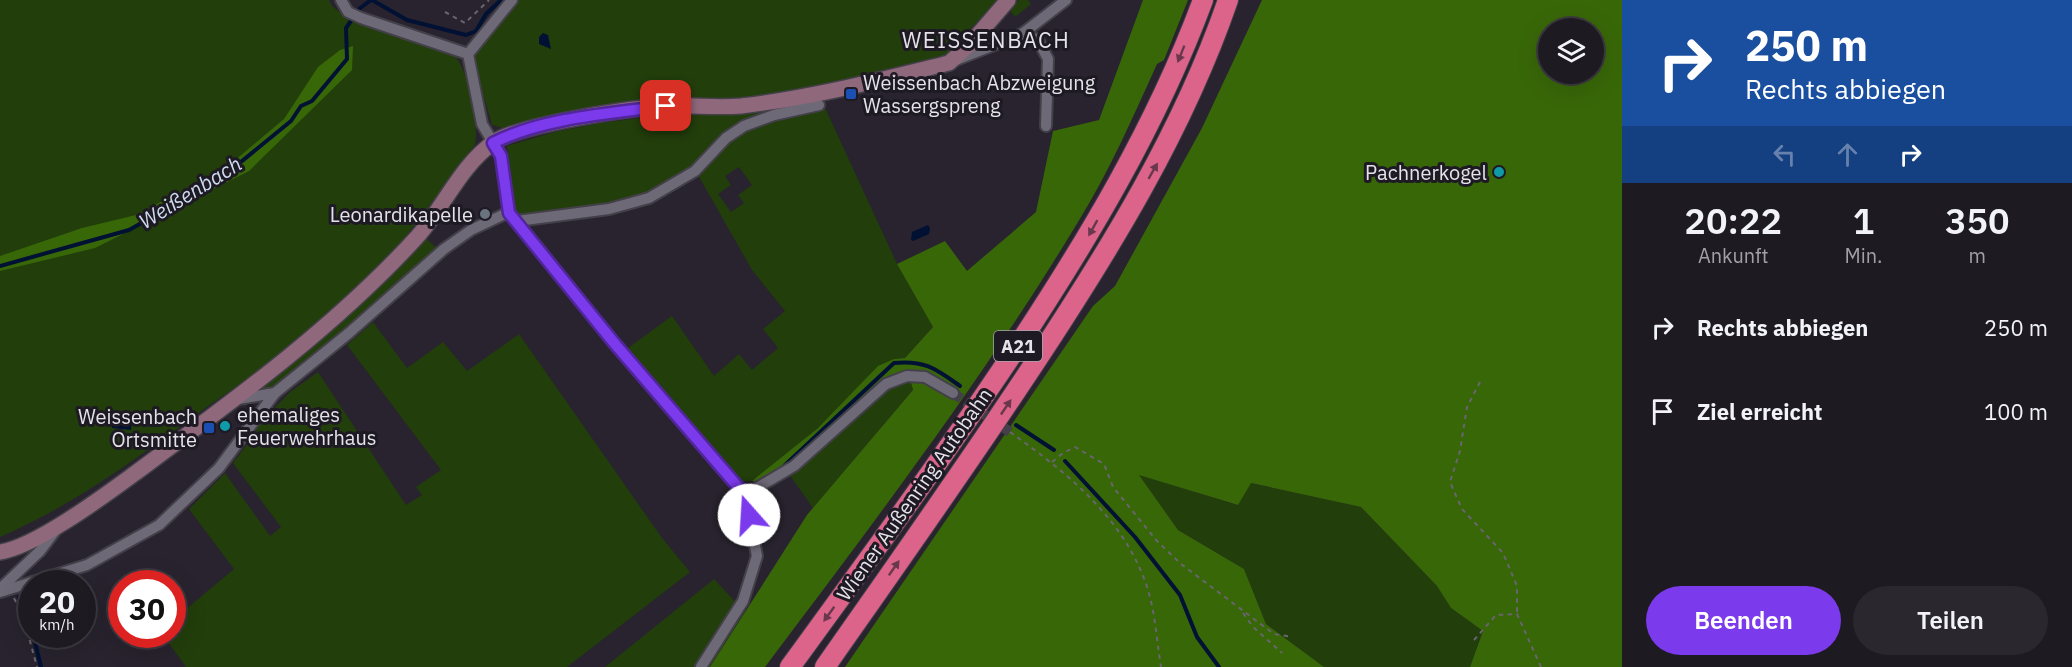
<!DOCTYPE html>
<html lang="de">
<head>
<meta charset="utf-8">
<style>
  body { margin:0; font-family:"IBM Plex Sans",sans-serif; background:#2b272f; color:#f1f3f6; height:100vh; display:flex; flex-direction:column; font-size:22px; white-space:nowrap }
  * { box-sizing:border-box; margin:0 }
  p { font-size:20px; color:#a1a1a5 }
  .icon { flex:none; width:33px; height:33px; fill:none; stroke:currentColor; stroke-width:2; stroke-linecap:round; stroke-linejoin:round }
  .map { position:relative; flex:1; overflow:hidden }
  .side { display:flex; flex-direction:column; background:#1e1a22; width:450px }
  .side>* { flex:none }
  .guide { background:#1a4fa0; color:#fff; overflow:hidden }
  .buttons { position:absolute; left:1538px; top:18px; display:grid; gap:12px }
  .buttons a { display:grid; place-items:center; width:66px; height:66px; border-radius:50%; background:#1e1a22; box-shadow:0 6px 24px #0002,0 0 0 2px #3c3840; font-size:30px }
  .speed { position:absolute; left:18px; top:570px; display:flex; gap:12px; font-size:30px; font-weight:700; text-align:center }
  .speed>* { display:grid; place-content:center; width:78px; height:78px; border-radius:50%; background:#1e1a22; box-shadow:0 6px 24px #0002,0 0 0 2px #3c3840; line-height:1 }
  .speed small { font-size:15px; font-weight:400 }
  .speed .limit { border:9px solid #d22; background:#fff; color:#111 }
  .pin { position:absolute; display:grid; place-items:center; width:51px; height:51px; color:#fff; margin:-26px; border-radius:12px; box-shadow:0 3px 9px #0006 }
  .me { position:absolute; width:66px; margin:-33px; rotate:341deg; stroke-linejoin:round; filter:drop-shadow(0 0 4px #0008) }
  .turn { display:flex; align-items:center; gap:21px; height:126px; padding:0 24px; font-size:27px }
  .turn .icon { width:78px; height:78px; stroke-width:2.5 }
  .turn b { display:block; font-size:42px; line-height:51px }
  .lanes { display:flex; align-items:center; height:57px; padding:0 24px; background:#0003; justify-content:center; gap:30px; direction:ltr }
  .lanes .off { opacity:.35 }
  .eta { display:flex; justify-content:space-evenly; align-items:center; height:102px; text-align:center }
  .eta b { font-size:36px; font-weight:600; line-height:42px }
  .primary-button { display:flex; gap:12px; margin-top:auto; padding:12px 24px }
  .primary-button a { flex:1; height:69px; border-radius:36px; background:#7c3aed; color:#fff; font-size:24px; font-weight:600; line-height:69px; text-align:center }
  .primary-button a+a { background:#2b272f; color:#f1f3f6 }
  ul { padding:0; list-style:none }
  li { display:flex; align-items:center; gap:18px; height:84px; padding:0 24px }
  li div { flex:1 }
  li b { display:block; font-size:22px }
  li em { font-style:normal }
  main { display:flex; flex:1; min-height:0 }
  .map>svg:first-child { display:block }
</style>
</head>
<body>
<main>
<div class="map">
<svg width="1622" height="667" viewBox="0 0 1622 667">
  <rect width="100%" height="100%" fill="#28232e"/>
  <!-- green -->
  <g fill="#223e0b" fill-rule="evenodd">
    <path d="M0,0H329L332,6L346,17L455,56C470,75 479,122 475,145C440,190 407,239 368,280C322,328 265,366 211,404C141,455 80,502 0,537Z"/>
    <path d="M516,0H998L945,55L784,94L509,130L492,125L473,58Z"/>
    <path d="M1019,0H1028L1031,4L1015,17L1009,9Z"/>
    <path d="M821,99L897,264L933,327L905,358L894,359L793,450L752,481H742L635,360L628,348L672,316L714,376L739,354L752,370L778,348L763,329L785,311L752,270L694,168L651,193L606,206L526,216L520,215L514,208L507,146L555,132L601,123L664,115L755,113ZM739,167L752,185L738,195L744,203L731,212L718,194L731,185L725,176Z"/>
    <path d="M425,238L437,248L346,332L277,387L254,391Z"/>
    <path d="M373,322L407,368L443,342L467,371L519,334L662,538L690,572L567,667H186L163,635L172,634L173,620L234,569L189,509L225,473L270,536L281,527L233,463L257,431L255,428L290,392L318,372L406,505L422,495L416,487L441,470L347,345Z"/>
    <path d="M910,378L913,390L813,508L789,474L888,388Z"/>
    <path d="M1138,474L1237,505L1250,483L1361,507L1437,586L1451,608L1483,631L1470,667H1324L1266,624L1244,569L1178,530Z"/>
    <path d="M714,579L745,612L710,667H605Z"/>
  </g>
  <!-- forest -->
  <g fill="#386708" fill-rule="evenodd">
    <path d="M1143,0H1188L1164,60L1157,64C1133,117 1109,172 1078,222C984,378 874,522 765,667H710L807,515L913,390L908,371L890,376L778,473L764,481H752L818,428L878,366L894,359L905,358L933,327L897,264L945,241L967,271L1036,212L1053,131L1099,120Z"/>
    <path d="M1262,0H1622V667H1470L1483,631L1451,608L1437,586L1361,507L1251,483L1238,505L1139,475L1178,530L1244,569L1266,624L1324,667H845L1093,306L1115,286L1202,128ZM1593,28V74H1548V28Z"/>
    <path d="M353,46L352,70L249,171L95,248L0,271V256L82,228L136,215L227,167L284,119L318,67L340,50Z"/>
  </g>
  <!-- water -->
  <g fill="#001134">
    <path d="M543,33L548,35L551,49L539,44V37Z"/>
    <path d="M928,225L930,228L929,234L913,241L911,240L912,232Z"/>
    <path d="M113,419L132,421L131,430L112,428Z"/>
  </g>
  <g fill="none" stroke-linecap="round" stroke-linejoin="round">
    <!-- stream -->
    <g stroke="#001134" stroke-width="4">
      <path d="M372,0L407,20L466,35L476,31L486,14L501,0"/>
      <path d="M0,266L129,230L220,179L291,121L301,106L312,101L347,59L346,28L359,9L371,0"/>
      <path d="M1016,425L1054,450"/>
      <path d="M1065,461L1135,537L1180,595L1197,637L1219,667"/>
      <path d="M784,466L894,363C925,360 936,369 960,386"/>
      <path d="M19,597L32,629"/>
      <path d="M33,634L41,667"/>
    </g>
    <!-- street-tunnel -->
    <path stroke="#44404a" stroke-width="10" stroke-dasharray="10 5" stroke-linecap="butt" d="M953,393L1010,432"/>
    <defs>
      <g id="street">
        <path d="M341,0L348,12L361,18L468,54L482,124L501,156L509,212L615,344L745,495L757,556L743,601L701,667"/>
        <path d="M1022,34L1066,0"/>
        <path d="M468,54L512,0"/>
        <path d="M956,60L1022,34L1038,40L1048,59L1046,126"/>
        <path d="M517,221L609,209L649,198L695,171L726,138L744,126L774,115L819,105"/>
        <path d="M238,399L275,393"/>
        <path d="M745,495L794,466L886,384L907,376L925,377L953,393"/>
        <path d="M2,587L40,551L55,531"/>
        <path d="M0,592L87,565L159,525L219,468L275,393L349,333L444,249L471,230L509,212"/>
      </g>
      <path id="secondary" d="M0,552C35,547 104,496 134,474C233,401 334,328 417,237C444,207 460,166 494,142C519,125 634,107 668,106C692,105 717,108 741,106C811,98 880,80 949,63L970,44L1008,0"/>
      <g id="highway">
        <path d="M790,667C865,564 940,462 1011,356C1086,243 1156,127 1203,0"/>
        <path d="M825,667C895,567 966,467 1034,364C1110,249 1183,131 1228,0"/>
      </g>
    </defs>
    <!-- street casing -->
    <use href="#street" stroke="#434049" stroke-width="14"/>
    <!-- secondary casing -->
    <use href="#secondary" stroke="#434049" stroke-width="18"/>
    <!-- highway casing -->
    <use href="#highway" stroke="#434049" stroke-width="22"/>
    <!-- path -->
    <g stroke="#69656e" stroke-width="2" stroke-dasharray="4.5 4.5" stroke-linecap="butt">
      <path d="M445,12L465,23L489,0"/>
      <path d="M1480,382L1467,407L1460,451L1450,482L1462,509L1503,553L1517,586V614"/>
      <path d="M1010,432C1063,470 1118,513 1143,576C1155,604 1156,637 1161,667"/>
      <path d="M1052,462L1063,453L1075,447L1104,464L1113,487L1157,541L1181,564L1274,634L1292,637"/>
      <path d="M14,598L24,619L37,667"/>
      <path d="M1243,613L1253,627L1282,653"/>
      <path d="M1474,640L1496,615L1517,614L1541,667"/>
    </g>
    <!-- street -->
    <use href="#street" stroke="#6e6976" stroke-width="10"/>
    <!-- secondary -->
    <use href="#secondary" stroke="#8f687c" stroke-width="15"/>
    <!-- highway -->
    <use href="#highway" stroke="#dc648a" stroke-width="20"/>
  </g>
  <!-- one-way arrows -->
  <defs><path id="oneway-solid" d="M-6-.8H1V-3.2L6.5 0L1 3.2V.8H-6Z" transform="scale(1.5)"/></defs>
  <g fill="#6a384d">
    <use href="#oneway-solid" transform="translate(1181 54) rotate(112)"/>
    <use href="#oneway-solid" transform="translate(1153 171) rotate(-60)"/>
    <use href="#oneway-solid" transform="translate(1093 228) rotate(119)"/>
    <use href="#oneway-solid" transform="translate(1006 407) rotate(-56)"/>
    <use href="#oneway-solid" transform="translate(894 568) rotate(-55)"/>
    <use href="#oneway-solid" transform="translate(829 614) rotate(126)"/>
  </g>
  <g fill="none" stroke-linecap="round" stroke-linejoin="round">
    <defs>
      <path id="route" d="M666,106C612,113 541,118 493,143L501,156L509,213L615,344L745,495L749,515"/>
    </defs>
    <!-- route casing -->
    <use href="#route" stroke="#51269a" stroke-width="15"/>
    <!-- route -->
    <use href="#route" stroke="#7c3aed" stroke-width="10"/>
  </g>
  <!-- markers -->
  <g fill="#1a4fb4" stroke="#1e1a24" stroke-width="2">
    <rect x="845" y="88" width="12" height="12" rx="3"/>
    <rect x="203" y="422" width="12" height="12" rx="3"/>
  </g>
  <g fill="#0f9aa8" stroke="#1e1a24" stroke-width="2">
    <circle cx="1499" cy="172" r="6"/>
    <circle cx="225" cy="426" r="6"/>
  </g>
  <circle fill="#6b7280" stroke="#1e1a24" stroke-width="2" cx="485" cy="214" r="6"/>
  <g text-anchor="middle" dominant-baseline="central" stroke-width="6" stroke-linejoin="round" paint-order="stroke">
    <!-- shield labels -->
    <rect fill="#1e1a24" stroke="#a9a6ae" stroke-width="1.5" x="994" y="331" width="48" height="30" rx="4.5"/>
    <g font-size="18" font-weight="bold" fill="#e5e2e9">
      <text x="1018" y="346">A21</text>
    </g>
    <!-- poi labels -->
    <g font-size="20" fill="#e5e2e9" stroke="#1e1a24" text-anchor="end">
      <text x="863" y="82" text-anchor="start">Weissenbach Abzweigung<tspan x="863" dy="23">Wassergspreng</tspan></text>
      <text x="1487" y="172">Pachnerkogel</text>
      <text x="473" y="214">Leonardikapelle</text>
      <text x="237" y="414" text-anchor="start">ehemaliges<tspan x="237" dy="23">Feuerwehrhaus</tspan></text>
      <text x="197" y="416">Weissenbach<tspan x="197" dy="23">Ortsmitte</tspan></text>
    </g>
    <!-- street labels -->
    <g font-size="20" fill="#e5e2e9" stroke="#1e1a24">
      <text transform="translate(914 494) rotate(-55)">Wiener Außenring Autobahn</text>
    </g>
    <!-- water labels -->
    <g font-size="21" font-style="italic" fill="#cedcf0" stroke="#1e1a24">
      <text transform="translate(190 192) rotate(-32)">Weißenbach</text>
    </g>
    <!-- quarter labels -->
    <g font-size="22" letter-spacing="1.5" fill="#e5e2e9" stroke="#1e1a24">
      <text x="986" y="39">WEISSENBACH</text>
    </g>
  </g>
</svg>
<div class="buttons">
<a><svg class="icon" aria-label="layers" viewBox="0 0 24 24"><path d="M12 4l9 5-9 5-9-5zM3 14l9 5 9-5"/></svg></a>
</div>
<div class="speed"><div>20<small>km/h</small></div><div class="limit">30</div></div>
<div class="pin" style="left:666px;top:106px;background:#d93025"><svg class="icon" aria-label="arrive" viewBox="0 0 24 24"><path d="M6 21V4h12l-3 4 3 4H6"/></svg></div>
<svg class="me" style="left:749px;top:515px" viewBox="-20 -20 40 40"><circle r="19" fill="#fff"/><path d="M0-13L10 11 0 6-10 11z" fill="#7c3aed"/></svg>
</div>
<section class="side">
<div class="guide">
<div class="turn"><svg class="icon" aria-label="right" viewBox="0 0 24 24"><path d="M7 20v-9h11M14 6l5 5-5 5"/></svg><div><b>250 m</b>Rechts abbiegen</div></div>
<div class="lanes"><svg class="icon off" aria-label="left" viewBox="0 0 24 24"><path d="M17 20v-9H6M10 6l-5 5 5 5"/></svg><svg class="icon off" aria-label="ahead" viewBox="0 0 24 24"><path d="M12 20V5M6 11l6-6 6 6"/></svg><svg class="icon" aria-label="right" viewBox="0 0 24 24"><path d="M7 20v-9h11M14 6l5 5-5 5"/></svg></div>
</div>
<div class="eta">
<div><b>20:22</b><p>Ankunft</p></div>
<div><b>1</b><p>Min.</p></div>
<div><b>350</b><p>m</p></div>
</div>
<ul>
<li><svg class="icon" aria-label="right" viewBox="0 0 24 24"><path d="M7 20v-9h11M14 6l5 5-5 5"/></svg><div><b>Rechts abbiegen</b></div><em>250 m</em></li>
<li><svg class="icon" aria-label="arrive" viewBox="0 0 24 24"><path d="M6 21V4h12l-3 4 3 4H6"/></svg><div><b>Ziel erreicht</b></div><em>100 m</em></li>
</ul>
<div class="primary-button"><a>Beenden</a><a>Teilen</a></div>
</section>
</main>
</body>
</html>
